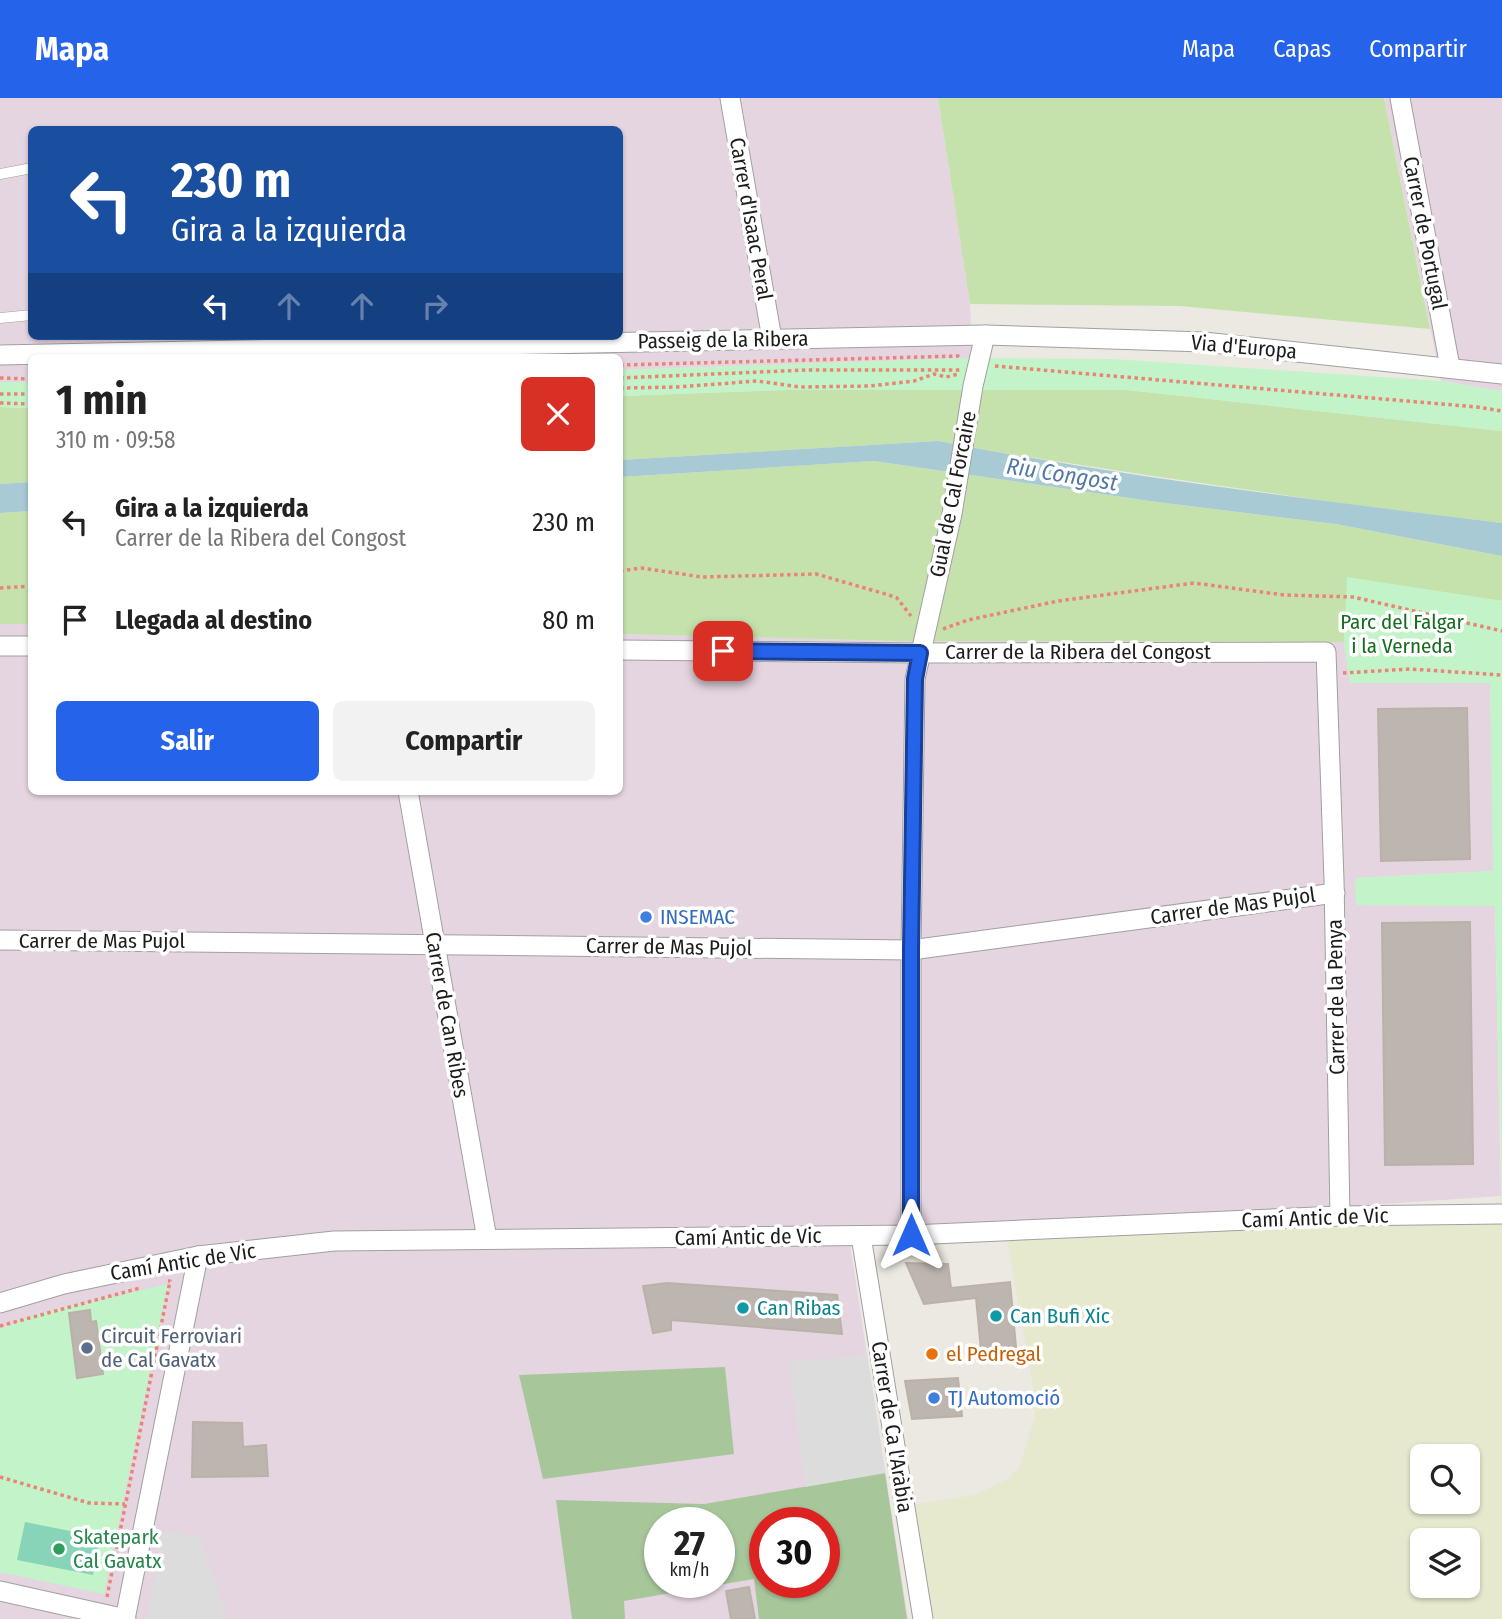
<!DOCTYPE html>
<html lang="es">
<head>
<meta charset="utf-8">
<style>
  body { margin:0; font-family:"Fira Sans Condensed",sans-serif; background:#f2f2f2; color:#222; height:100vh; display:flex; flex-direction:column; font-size:26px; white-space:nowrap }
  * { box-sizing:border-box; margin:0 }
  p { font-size:23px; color:#767676 }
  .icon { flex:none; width:38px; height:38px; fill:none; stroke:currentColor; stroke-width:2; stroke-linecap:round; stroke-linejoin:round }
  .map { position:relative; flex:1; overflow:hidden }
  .panel { position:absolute; left:28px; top:256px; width:595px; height:441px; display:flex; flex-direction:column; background:#fff; border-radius:10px; box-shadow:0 2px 5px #0004 }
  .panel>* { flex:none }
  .top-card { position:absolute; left:28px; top:28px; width:595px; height:214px; border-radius:10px; box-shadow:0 2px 5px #0004; background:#1a4fa0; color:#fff; overflow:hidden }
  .buttons { position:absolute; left:1410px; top:1346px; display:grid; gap:14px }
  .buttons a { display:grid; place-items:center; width:70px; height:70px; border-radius:10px; background:#fff; box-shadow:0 2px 5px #0004; font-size:35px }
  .speed { position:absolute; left:644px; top:1409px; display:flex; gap:14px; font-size:35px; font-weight:700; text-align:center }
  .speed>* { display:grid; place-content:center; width:91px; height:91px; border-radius:50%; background:#fff; box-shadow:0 2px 5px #0004; line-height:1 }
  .speed small { font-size:18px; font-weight:400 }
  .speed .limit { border:10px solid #d22; background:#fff; color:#111 }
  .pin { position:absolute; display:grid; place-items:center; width:60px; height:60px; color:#fff; margin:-30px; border-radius:14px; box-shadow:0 4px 10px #0006 }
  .me { position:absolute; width:77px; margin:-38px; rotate:0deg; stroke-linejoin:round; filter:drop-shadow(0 0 5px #0008) }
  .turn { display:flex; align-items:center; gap:24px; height:147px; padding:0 28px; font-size:32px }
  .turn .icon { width:91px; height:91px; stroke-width:2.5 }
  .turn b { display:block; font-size:49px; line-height:60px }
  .lanes { display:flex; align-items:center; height:66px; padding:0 28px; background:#0003; justify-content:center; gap:35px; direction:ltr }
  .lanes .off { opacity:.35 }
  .round { display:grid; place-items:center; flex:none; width:74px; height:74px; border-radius:10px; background:#f2f2f2 }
  .overview { display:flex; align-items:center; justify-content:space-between; height:119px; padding:0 28px }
  h1 { font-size:42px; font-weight:700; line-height:52px }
  .action { display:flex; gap:14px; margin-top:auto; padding:14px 28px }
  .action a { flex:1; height:80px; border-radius:10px; background:#2563eb; color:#fff; font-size:28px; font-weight:700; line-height:80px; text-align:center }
  .action a+a { background:#f2f2f2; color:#222 }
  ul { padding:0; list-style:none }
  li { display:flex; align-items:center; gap:21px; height:98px; padding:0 28px }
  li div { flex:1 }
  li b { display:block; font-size:26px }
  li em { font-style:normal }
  header { display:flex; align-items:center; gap:42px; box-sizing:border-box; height:98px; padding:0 35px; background:#2563eb; color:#fff }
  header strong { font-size:33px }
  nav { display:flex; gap:38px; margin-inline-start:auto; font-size:24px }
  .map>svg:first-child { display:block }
</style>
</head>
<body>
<header>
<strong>Mapa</strong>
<nav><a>Mapa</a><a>Capas</a><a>Compartir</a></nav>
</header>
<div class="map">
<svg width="1502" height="1521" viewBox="0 0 1502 1521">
  <rect width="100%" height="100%" fill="#ece9e2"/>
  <!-- industrial -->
  <g fill="#e5d5e1" fill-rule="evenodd">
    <path d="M0,0H938L970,206L972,260L620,272V259H32L31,284H0ZM32,32H620V238H32Z"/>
    <path d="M1384,0H1502V293L1441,283Z"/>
    <path d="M0,526H31L32,693H620V536L896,543L1344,544L1350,584L1490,585L1494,773L1356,780V807L1495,808L1501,1098L1005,1132L849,1140L908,1521H0ZM660,1424H719V1484H660ZM765,1424H824V1484H765Z"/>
  </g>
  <!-- farmland -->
  <path fill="#e7e9cf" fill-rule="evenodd" d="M1502,1119V1521H930L911,1407L974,1397L1007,1381L1019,1370L1035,1317L1034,1294L1005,1132ZM1423,1358H1468V1404H1423ZM1423,1442H1468V1488H1423Z"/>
  <!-- grass -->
  <g fill="#c5e2ad">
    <path d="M938,0H1384L1430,231L1180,208L970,206Z"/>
    <path d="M785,292H1127L1502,333V425L1352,407L1153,378L1003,355L938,343L620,362V298Z"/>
    <path d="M0,309L31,310V384L0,386Z"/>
    <path d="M874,363L1157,404L1336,426L1502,458V503L1348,480L1344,544L896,543L620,536V379Z"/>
    <path d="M31,413V526H0V415Z"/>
  </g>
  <!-- forest -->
  <g fill="#a7c79b" fill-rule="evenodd">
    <path d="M725,1269L734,1356L543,1381L519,1277Z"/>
    <path d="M885,1375L907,1521H759L754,1481L624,1503L625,1521H572L556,1402L704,1406ZM660,1424H719V1484H660ZM765,1424H824V1484H765Z"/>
  </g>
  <!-- park -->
  <g fill="#c3f3c8">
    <path d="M972,260L1113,261L1441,283L1502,293V333L1127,292H785L620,298V272Z"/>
    <path d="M0,284H31V310L0,309Z"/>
    <path d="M1347,479L1502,503V1098L1495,808L1356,807L1355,780L1493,773L1490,585H1350L1344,544Z"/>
    <path d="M168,1186L104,1496L0,1474V1231L34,1217Z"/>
  </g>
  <!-- pitch -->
  <path fill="#88d4b8" d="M25,1424L100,1439L93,1477L17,1462Z"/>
  <!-- parking -->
  <g fill="#dcdcdc">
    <path d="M867,1257L885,1375L805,1389L789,1264Z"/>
    <path d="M163,1433L200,1439L228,1521H147Z"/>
  </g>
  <!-- water -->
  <g fill="#a7cad5">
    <path d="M938,343C1124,379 1313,402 1502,425V458L1336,426L1157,404L874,363L620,379V362Z"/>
    <path d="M31,384V413L0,415V386Z"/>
  </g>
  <!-- building -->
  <g fill="#bcb5b0" stroke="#bcb1a6" stroke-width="2">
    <path d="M1467,610L1470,761L1381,763L1378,611Z"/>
    <path d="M1470,824L1473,1066L1385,1067L1382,825Z"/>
    <path d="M906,1165L948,1166L951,1190L1010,1184L1016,1249L981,1252L976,1200L924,1206Z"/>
    <path d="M667,1185L837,1197L842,1236L671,1222V1232L653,1235L643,1188Z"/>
    <path d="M90,1212L91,1224L96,1223L103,1276L77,1280L69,1215Z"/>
    <path d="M958,1280L962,1318L912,1321L905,1283Z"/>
    <path d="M193,1324L242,1325L243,1349L266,1347L268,1378L192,1379Z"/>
    <path d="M749,1489L755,1521H731L726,1493Z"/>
  </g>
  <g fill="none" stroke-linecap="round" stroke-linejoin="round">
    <defs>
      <g id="lane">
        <path d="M0,76L32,70"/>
        <path d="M0,220L32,217"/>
      </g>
      <g id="street">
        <path d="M730,0L772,241"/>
        <path d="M1400,0L1450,269"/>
        <path d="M0,257L985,237L1204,244L1502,276"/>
        <path d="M0,548H32"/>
        <path d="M620,552L920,555L1326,554L1334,782L1340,1118"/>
        <path d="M408,693L487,1141"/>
        <path d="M0,842L911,852L1335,795"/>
        <path d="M911,1137V852L915,581L952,416L973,288L985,237"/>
        <path d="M861,1138L923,1521"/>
        <path d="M0,1205L64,1186L198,1158L334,1143L911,1137L1340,1118L1502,1116"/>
        <path d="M0,1493L126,1521"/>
        <path d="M125,1521L198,1158"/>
      </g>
    </defs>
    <!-- lane casing -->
    <use href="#lane" stroke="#a0a0a0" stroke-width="11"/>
    <!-- street casing -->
    <use href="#street" stroke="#a0a0a0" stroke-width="21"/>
    <!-- path -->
    <g stroke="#ea8475" stroke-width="3.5" stroke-dasharray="3.5 3.5" stroke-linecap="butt">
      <path d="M620,267L958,258L961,260"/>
      <path d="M995,268L1477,309L1502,313"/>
      <path d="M0,280L32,281"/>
      <path d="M620,280L806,272H960"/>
      <path d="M620,290L677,289L757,283L800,289L870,288L914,283L934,276L946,279L959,276"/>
      <path d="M0,296H32"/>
      <path d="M0,305L32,306"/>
      <path d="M620,473L641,470L702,479L816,476L889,497L897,500L911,518"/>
      <path d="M0,490L32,488"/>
      <path d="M943,531L968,522L1058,503L1194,485L1284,497L1353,499L1502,533"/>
      <path d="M1343,575L1410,571L1502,577"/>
      <path d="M0,1228L140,1190"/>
      <path d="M0,1379L89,1405L125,1406"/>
      <path d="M107,1499L170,1183H168"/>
    </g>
    <!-- lane -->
    <use href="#lane" stroke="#fff" stroke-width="10"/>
    <!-- street -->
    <use href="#street" stroke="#fff" stroke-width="19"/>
  </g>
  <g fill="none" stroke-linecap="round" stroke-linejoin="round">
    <defs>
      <path id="route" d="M723,553L920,555L915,581L911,852V1137"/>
    </defs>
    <!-- route casing -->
    <use href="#route" stroke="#184099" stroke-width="18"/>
    <!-- route -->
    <use href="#route" stroke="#2563eb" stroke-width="12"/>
  </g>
  <!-- markers -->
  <g fill="#3f7fe0" stroke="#fff" stroke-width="2.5">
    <circle cx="646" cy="819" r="7"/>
    <circle cx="934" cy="1300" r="7"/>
  </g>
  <g fill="#0f9aa8" stroke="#fff" stroke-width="2.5">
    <circle cx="743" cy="1210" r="7"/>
    <circle cx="996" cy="1218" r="7"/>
  </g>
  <circle fill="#5c6f8a" stroke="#fff" stroke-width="2.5" cx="87" cy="1250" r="7"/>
  <circle fill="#e8710a" stroke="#fff" stroke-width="2.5" cx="932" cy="1256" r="7"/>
  <circle fill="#2e9e5b" stroke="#fff" stroke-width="2.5" cx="59" cy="1451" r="7"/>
  <g text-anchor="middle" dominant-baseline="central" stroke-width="7" stroke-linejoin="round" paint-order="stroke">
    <!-- street labels -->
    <g font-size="21" fill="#1c1c1c" stroke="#fff">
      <text transform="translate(751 121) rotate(80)">Carrer d'Isaac Peral</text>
      <text transform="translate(1425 135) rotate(79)">Carrer de Portugal</text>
      <text transform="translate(723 242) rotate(-1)">Passeig de la Ribera</text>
      <text transform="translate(1244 249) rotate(5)">Via d'Europa</text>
      <text transform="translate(953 396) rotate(-79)">Gual de Cal Forcaire</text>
      <text x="1078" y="554">Carrer de la Ribera del Congost</text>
      <text transform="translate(1233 808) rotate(-8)">Carrer de Mas Pujol</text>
      <text x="102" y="843">Carrer de Mas Pujol</text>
      <text transform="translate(669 849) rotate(1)">Carrer de Mas Pujol</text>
      <text transform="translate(1336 899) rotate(-91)">Carrer de la Penya</text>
      <text transform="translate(447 917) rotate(80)">Carrer de Can Ribes</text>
      <text transform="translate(1315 1120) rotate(-2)">Camí Antic de Vic</text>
      <text transform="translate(748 1139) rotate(-1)">Camí Antic de Vic</text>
      <text transform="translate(183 1164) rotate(-9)">Camí Antic de Vic</text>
      <text transform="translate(892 1329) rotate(81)">Carrer de Ca l'Aràbia</text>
    </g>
    <!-- park labels -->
    <g font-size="21" fill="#166d20" stroke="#fff">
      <text x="1402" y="524">Parc del Falgar<tspan x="1402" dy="24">i la Verneda</tspan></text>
    </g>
    <!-- shop labels -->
    <g font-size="21" fill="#366cbe" stroke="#fff" text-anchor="start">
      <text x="660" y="819">INSEMAC</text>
      <text x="948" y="1300">TJ Automoció</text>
    </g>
    <!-- culture labels -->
    <g font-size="21" fill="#0d838f" stroke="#fff" text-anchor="start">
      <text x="757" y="1210">Can Ribas</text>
      <text x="1010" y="1218">Can Bufi Xic</text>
    </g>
    <!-- service labels -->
    <g font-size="21" fill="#4e5e75" stroke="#fff" text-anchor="start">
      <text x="101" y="1238">Circuit Ferroviari<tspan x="101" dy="24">de Cal Gavatx</tspan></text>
    </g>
    <!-- food labels -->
    <g font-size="21" fill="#c56008" stroke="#fff" text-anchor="start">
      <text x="946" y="1256">el Pedregal</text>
    </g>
    <!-- leisure labels -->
    <g font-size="21" fill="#27864d" stroke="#fff" text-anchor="start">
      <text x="73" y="1439">Skatepark<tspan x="73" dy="24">Cal Gavatx</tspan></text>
    </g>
    <!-- water labels -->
    <g font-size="23" font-style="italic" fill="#5378a1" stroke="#fff">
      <text transform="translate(1062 376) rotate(9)">Riu Congost</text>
    </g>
  </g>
</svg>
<div class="buttons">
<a><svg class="icon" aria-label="search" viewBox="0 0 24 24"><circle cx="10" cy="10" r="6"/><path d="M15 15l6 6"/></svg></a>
<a><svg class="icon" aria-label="layers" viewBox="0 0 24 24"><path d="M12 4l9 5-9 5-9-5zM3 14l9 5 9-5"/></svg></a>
</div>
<div class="speed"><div>27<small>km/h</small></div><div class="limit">30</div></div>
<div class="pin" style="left:723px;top:553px;background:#d93025"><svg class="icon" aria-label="arrive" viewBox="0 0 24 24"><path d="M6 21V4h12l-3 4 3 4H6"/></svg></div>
<svg class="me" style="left:911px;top:1137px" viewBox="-20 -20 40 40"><path d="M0-17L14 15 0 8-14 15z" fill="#2563eb" stroke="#fff" stroke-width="4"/></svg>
<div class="top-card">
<div class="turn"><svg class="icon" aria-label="left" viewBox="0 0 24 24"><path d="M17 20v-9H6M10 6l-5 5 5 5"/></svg><div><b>230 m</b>Gira a la izquierda</div></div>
<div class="lanes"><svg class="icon" aria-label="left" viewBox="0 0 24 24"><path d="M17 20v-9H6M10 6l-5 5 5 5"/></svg><svg class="icon off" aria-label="ahead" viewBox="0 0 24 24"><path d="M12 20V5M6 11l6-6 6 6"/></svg><svg class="icon off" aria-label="ahead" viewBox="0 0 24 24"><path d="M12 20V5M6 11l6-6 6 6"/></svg><svg class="icon off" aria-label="right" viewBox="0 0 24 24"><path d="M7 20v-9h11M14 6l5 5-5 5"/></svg></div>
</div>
<section class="panel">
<div class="overview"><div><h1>1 min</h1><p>310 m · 09:58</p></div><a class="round" style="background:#d93025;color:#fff"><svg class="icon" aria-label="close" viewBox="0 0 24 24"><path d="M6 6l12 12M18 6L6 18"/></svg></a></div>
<ul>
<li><svg class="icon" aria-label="left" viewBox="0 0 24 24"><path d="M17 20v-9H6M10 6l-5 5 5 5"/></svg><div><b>Gira a la izquierda</b><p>Carrer de la Ribera del Congost</p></div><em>230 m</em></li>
<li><svg class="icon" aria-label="arrive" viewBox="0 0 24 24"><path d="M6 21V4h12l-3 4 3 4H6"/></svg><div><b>Llegada al destino</b></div><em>80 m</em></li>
</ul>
<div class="action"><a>Salir</a><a>Compartir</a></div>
</section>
</div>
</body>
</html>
